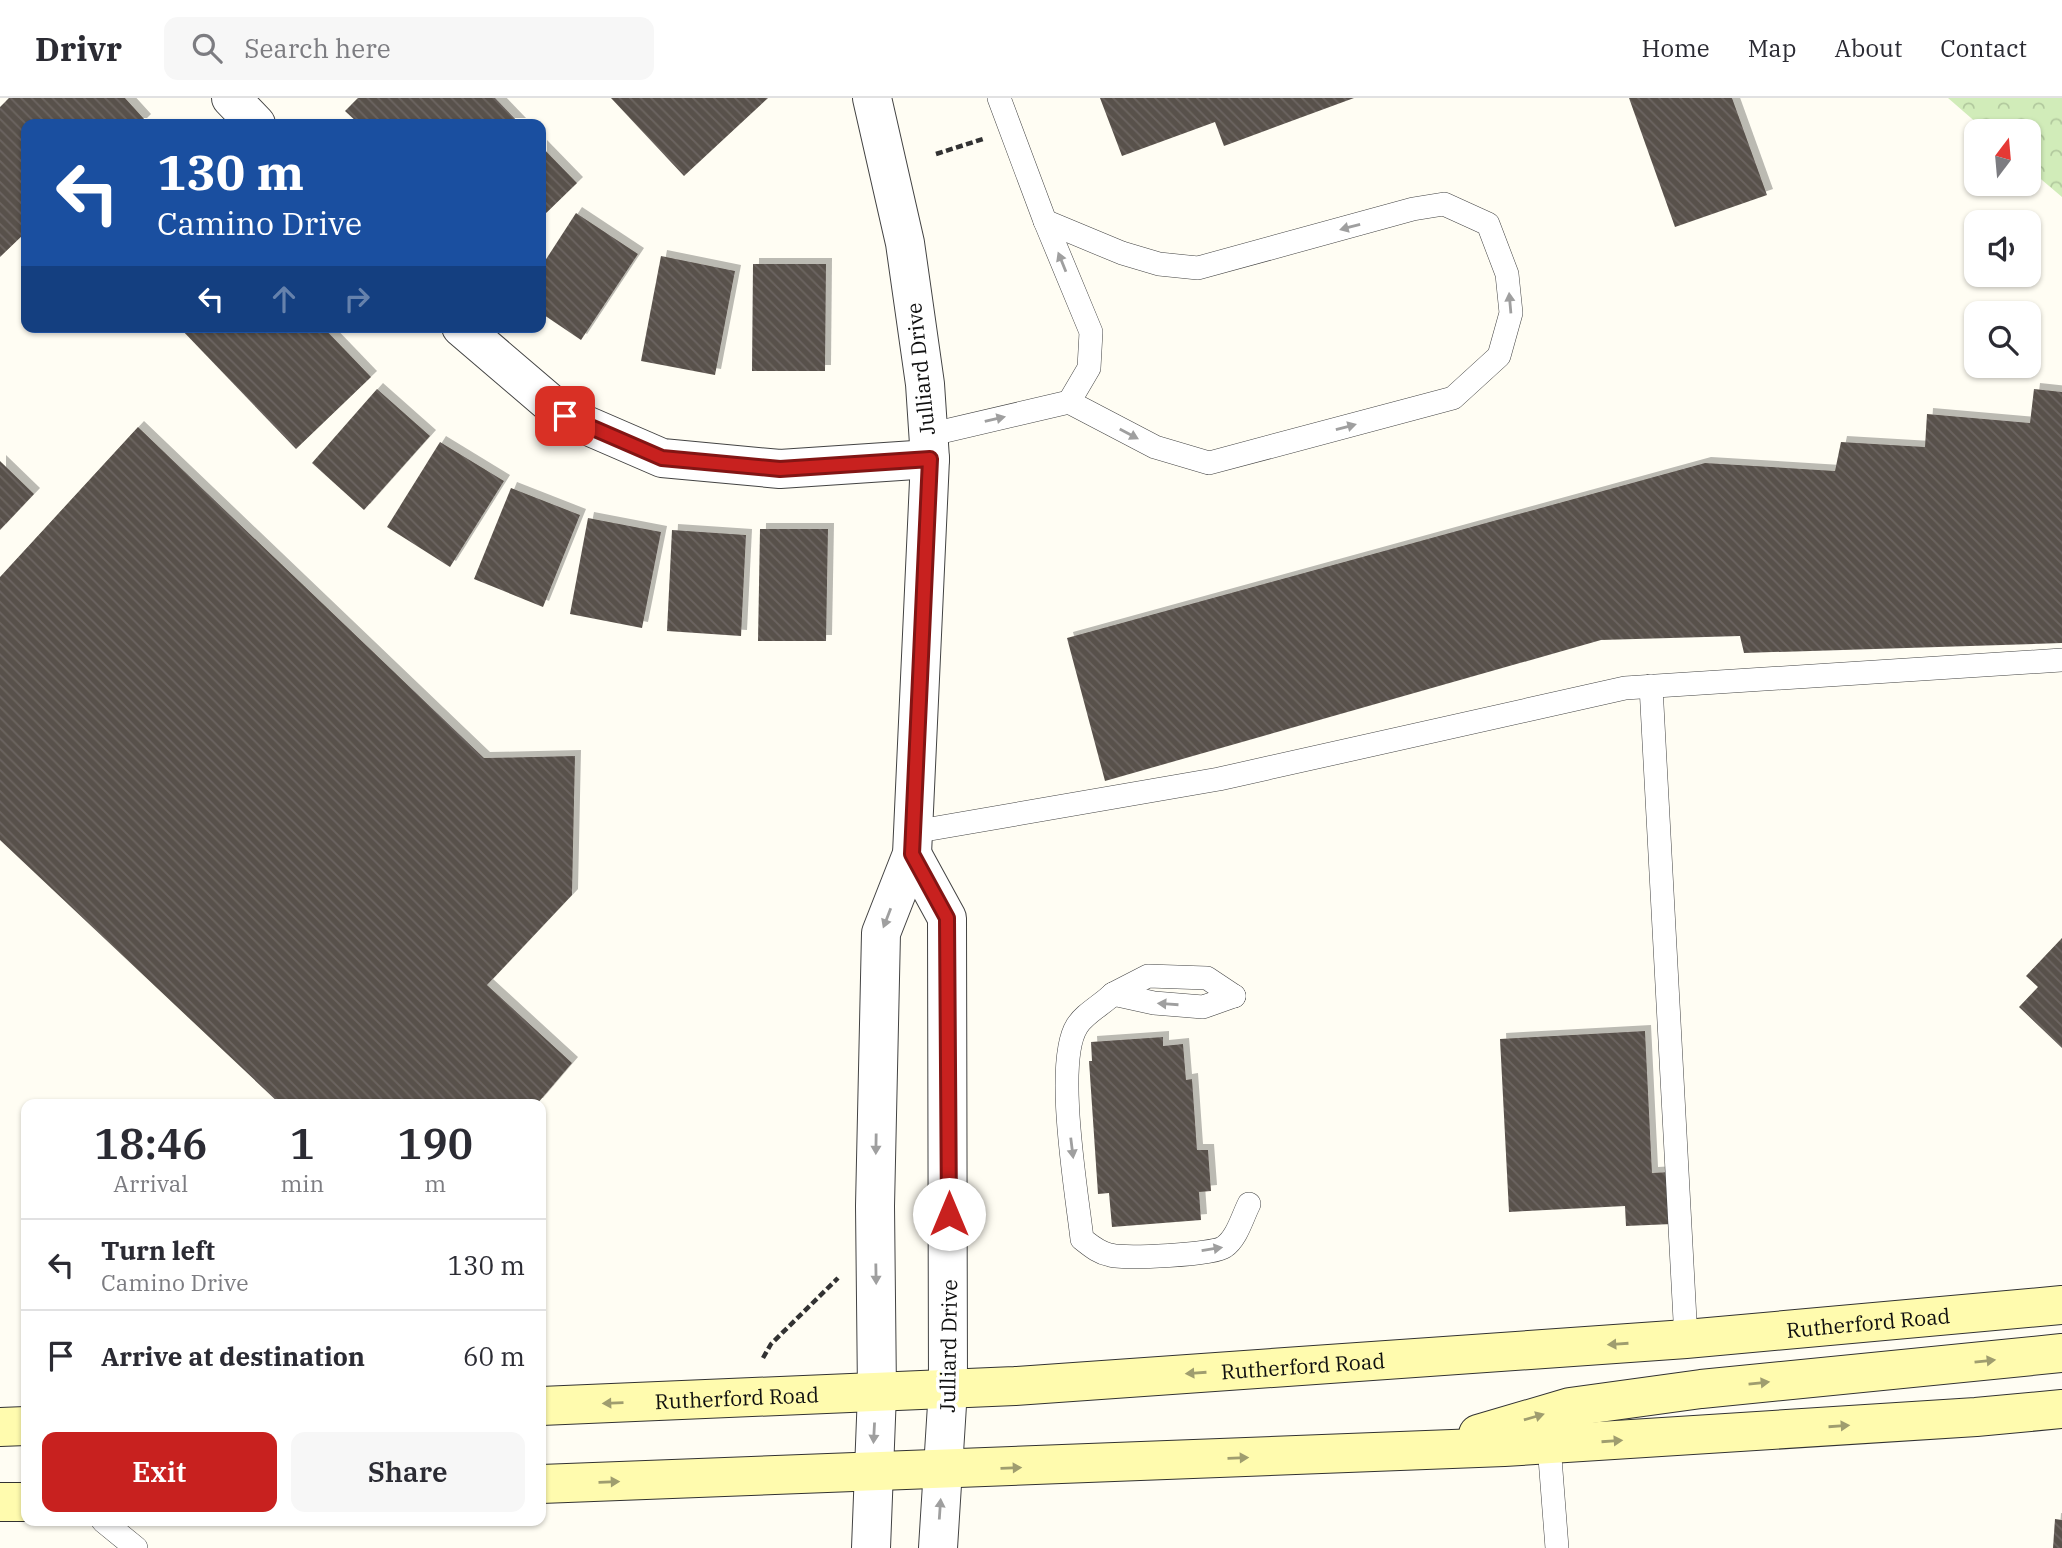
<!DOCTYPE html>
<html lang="en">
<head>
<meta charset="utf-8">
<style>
  body { margin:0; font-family:"IBM Plex Serif",serif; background:#f7f7f7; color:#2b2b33; height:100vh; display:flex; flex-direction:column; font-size:26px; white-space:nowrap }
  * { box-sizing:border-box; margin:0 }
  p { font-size:23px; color:#7c7c81 }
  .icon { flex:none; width:38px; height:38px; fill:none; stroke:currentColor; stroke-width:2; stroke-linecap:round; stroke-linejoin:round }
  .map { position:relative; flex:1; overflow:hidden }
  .drawer { position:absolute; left:21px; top:1001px; width:525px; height:427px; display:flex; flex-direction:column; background:#fff; border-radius:14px; box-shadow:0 2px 5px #0004 }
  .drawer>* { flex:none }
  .guide { position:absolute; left:21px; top:21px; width:525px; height:214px; border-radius:14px; box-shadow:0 2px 5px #0004; background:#1a4fa0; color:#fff; overflow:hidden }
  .needle { width:46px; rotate:16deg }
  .controls { position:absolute; left:1964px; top:21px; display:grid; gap:14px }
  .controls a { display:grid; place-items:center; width:77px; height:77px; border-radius:14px; background:#fff; box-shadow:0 2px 5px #0004; font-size:35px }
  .pin { position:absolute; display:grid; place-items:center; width:60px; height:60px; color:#fff; margin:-30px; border-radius:14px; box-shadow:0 4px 10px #0006 }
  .me { position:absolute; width:77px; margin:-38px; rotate:0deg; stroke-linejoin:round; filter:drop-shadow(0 0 5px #0008) }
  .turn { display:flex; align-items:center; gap:24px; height:147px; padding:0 21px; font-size:32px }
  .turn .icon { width:91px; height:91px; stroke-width:2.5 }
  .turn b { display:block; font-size:49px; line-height:60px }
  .lanes { display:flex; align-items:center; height:66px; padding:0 21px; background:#0003; justify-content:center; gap:35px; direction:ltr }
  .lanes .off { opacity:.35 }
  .eta { display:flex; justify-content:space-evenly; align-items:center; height:119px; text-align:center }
  .eta b { font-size:42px; font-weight:600; line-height:49px }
  .cta { display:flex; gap:14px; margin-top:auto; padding:14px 21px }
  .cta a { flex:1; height:80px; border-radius:14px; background:#c8211f; color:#fff; font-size:28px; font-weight:600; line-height:80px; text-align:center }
  .cta a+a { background:#f7f7f7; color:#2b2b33 }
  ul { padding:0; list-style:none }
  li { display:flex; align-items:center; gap:21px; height:91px; padding:0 21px; border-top:2px solid #e1e1e2 }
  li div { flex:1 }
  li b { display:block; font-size:26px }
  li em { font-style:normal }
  header { display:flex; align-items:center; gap:42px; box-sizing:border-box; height:98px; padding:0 35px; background:#fff; border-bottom:2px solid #e1e1e2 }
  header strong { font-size:33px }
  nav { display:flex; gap:38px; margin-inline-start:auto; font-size:24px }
  .search { width:490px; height:63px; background:#f7f7f7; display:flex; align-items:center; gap:18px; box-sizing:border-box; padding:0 24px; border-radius:14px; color:#7c7c81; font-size:26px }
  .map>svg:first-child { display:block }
</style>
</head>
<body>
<header>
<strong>Drivr</strong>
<div class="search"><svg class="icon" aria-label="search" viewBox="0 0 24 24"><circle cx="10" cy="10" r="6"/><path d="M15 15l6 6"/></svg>Search here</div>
<nav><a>Home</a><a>Map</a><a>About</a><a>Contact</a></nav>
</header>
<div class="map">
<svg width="2062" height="1450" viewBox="0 0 2062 1450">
  <defs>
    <pattern id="park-crowns" width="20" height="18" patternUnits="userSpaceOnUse" patternTransform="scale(1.75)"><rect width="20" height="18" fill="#d1ecb9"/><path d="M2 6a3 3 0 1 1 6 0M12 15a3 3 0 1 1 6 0" fill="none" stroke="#b2c99e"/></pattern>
    <pattern id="building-back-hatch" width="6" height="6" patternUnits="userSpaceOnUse" patternTransform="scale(1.75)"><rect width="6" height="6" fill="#59514b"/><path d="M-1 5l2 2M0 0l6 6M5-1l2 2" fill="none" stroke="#6c6561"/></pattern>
    <filter id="shadow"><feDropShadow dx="6" dy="-6" stdDeviation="0" flood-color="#0004"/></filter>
  </defs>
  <rect width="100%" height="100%" fill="#fffdf3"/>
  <!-- park -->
  <path fill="url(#park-crowns)" d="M1948,0H2062V99L2028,70V33H1986Z"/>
  <!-- building -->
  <g fill="url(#building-back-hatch)" filter="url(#shadow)">
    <path d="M9,0H125L145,22L141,26H26V134L0,159V9Z"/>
    <path d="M358,0H495L520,26H359L345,13Z"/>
    <path d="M611,0H768L684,78Z"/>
    <path d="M1100,0H1354L1224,48L1215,24L1122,58Z"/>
    <path d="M1629,0H1732L1767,97L1675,129Z"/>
    <path d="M541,48L577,85L541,120Z"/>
    <path d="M576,115L638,156L581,242L541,215V169Z"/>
    <path d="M661,158L735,173L715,277L641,263Z"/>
    <path d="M753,166H826L825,273H752Z"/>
    <path d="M179,229H323L371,279L296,351Z"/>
    <path d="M377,291L430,338L364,412L312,365Z"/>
    <path d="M2034,291L2062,294V545L1744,555L1740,538L1601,542L1105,683L1067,540L1705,365L1835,373L1841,344L1925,349L1927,316L2030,325Z"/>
    <path d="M138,329L484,660L575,658L572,797L487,887L572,965L537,1006H280L0,742V479Z"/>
    <path d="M440,344L504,383L450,469L387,429Z"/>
    <path d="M0,363L34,396L0,432Z"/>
    <path d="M511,390L580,417L543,509L474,481Z"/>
    <path d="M588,420L661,434L642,530L570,516Z"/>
    <path d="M760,431H828L826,543H758Z"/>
    <path d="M672,432L746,437L741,538L667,533Z"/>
    <path d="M2062,840V950L2019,909L2038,889L2026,878Z"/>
    <path d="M1645,933L1652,1075L1670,1074L1672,1126L1626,1128L1625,1108L1509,1114L1500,941Z"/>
    <path d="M1163,939V948L1183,946L1186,982L1192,981L1197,1052H1208L1211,1093L1199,1094L1201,1122L1112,1129L1109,1095L1098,1096L1089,963H1092L1091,944Z"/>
    <path d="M2055,1421L2062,1422V1450H2053Z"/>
  </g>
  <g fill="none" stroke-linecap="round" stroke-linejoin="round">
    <defs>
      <g id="service">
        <path d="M1045,123L1122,155L1159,166L1198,170L1413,111L1444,106L1488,126L1507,176L1511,215L1499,258L1453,300L1209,365L1155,349L1069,304"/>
        <path d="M928,337L1069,304L1089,270L1091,234L1045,123L999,0"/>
        <path d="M1651,588L1686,1241"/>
        <path d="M913,734L1219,681L1625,590L2062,562"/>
        <path d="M1113,896L1148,878L1207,880L1234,898"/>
        <path d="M1234,898L1203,909L1154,905L1113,896C1103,906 1084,916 1077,928C1054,964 1077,1096 1082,1141C1091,1148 1099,1155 1110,1157C1126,1161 1213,1157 1224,1149C1237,1140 1242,1120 1249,1106"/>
        <path d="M1549,1347L1557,1450"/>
        <path d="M103,1423L136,1450"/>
      </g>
      <g id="minor">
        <path d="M231,0L256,26"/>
        <path d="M461,229L565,318L662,360L780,371L930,361"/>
        <path d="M912,756L947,820L948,1291L938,1450"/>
        <path d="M871,1450L877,1295L875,1108L881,835L912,756L930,361L925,286L905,145L872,0"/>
      </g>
      <g id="secondary">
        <path id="s1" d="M541,1308L1015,1288L1686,1241L2062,1207"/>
        <path d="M0,1329L26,1328"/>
        <path d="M1478,1336L1570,1309L1701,1291L2062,1255"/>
        <path d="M541,1386L1504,1349L1976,1319L2062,1311"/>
        <path d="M0,1404H26"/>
      </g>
    </defs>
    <!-- service casing -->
    <use href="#service" stroke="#434343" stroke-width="24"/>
    <!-- minor casing -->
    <use href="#minor" stroke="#434343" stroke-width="40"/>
    <!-- secondary casing -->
    <use href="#secondary" stroke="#323232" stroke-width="40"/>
    <!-- path -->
    <g stroke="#323232" stroke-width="4.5" stroke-dasharray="7 3.5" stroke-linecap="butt">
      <path d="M936,56L983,41"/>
      <path d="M763,1260L771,1246L838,1180"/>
    </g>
    <!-- service -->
    <use href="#service" stroke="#fff" stroke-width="23"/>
    <!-- minor -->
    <use href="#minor" stroke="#fff" stroke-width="38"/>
    <!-- secondary -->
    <use href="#secondary" stroke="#fffbae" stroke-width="38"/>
  </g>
  <!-- one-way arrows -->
  <defs><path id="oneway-solid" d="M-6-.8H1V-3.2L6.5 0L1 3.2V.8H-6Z" transform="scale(1.75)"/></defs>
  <g fill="#9f9f9f">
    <use href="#oneway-solid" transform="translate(1350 129) rotate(165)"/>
    <use href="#oneway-solid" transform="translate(1062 164) rotate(-112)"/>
    <use href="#oneway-solid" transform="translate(1510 205) rotate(-95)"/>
    <use href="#oneway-solid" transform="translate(995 321) rotate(-13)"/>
    <use href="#oneway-solid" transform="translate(1346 329) rotate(-15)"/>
    <use href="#oneway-solid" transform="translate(1129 336) rotate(28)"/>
    <use href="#oneway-solid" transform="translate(887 820) rotate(111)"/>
    <use href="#oneway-solid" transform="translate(1168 906) rotate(-176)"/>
    <use href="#oneway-solid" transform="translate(876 1046) rotate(91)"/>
    <use href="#oneway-solid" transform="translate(1072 1050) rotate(83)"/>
    <use href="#oneway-solid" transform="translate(1212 1151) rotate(-9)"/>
    <use href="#oneway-solid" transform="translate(876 1176) rotate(89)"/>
    <use href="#oneway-solid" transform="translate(874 1335) rotate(93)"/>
    <use href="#oneway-solid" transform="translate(940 1411) rotate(-86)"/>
  </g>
  <g fill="#9f9d6f">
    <use href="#oneway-solid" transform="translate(1618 1246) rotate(176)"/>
    <use href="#oneway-solid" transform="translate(1985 1263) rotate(-6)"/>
    <use href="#oneway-solid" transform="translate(1196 1275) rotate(176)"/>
    <use href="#oneway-solid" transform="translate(1759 1285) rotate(-6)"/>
    <use href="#oneway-solid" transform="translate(613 1305) rotate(178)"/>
    <use href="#oneway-solid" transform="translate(1534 1319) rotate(-16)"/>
    <use href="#oneway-solid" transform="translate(1839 1328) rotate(-4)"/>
    <use href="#oneway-solid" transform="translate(1612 1343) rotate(-4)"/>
    <use href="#oneway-solid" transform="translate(1238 1360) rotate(-2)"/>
    <use href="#oneway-solid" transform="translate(1011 1370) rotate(-2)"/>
    <use href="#oneway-solid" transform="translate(609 1384) rotate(-2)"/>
  </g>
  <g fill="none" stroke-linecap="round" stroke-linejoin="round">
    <defs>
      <path id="route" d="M565,318L662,360L780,371L930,361L912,756L947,820L949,1116"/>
    </defs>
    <!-- route casing -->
    <use href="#route" stroke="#821514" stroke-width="18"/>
    <!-- route -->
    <use href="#route" stroke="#c8211f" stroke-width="12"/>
  </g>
  <g text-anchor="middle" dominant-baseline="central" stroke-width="7" stroke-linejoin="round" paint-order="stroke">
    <!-- street labels -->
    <g font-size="21" fill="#101010" stroke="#fff">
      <text transform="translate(920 271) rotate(-96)">Julliard Drive</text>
      <text stroke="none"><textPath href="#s1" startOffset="1330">Rutherford Road</textPath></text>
      <text transform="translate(948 1248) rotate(-89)">Julliard Drive</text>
      <text stroke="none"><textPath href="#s1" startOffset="763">Rutherford Road</textPath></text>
      <text stroke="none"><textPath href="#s1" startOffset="196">Rutherford Road</textPath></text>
    </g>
  </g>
</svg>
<div class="controls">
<a><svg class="needle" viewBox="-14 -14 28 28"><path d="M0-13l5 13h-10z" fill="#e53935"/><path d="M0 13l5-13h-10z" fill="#7c7c81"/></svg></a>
<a><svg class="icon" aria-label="sound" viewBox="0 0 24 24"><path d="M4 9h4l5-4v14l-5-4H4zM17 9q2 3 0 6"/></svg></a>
<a><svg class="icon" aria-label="search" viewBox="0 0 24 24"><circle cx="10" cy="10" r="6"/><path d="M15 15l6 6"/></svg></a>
</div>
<div class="pin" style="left:565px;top:318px;background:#d93025"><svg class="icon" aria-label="arrive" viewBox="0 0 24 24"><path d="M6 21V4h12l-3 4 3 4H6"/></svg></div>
<svg class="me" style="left:949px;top:1116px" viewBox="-20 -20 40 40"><circle r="19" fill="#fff"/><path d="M0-13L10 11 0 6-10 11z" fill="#c8211f"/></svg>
<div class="guide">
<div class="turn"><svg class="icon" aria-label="left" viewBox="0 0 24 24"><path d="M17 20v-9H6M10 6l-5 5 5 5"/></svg><div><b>130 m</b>Camino Drive</div></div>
<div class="lanes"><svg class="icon" aria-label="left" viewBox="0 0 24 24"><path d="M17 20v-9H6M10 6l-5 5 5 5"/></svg><svg class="icon off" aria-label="ahead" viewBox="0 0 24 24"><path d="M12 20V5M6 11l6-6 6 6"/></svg><svg class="icon off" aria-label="right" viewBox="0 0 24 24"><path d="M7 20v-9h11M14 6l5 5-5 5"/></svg></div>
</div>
<section class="drawer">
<div class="eta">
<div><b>18:46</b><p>Arrival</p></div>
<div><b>1</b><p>min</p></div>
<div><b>190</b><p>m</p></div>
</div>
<ul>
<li><svg class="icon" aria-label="left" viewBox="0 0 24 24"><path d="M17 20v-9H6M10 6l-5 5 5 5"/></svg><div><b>Turn left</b><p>Camino Drive</p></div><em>130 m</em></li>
<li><svg class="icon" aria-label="arrive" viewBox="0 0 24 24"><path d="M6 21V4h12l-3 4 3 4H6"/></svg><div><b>Arrive at destination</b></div><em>60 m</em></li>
</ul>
<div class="cta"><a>Exit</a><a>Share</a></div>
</section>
</div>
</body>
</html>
